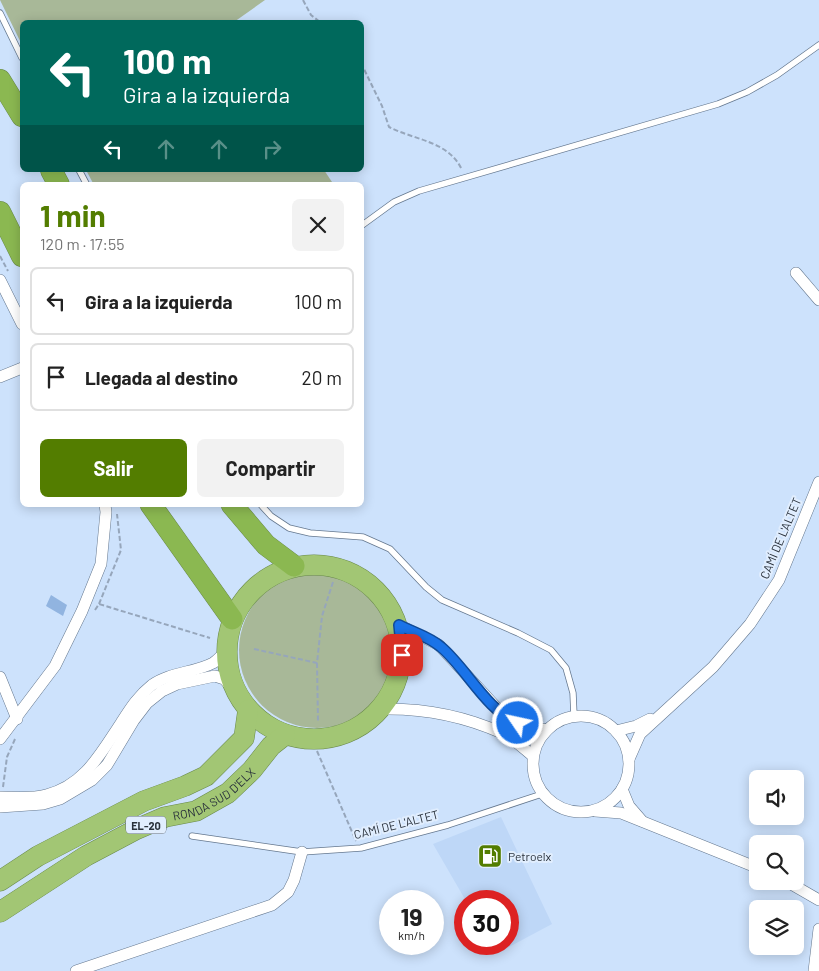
<!DOCTYPE html>
<html lang="es">
<head>
<meta charset="utf-8">
<style>
  body { margin:0; font-family:Barlow,sans-serif; background:#f2f2f2; color:#222; height:100vh; display:flex; flex-direction:column; font-size:19px; white-space:nowrap }
  * { box-sizing:border-box; margin:0 }
  p { font-size:16px; color:#767676 }
  .icon { flex:none; width:28px; height:28px; fill:none; stroke:currentColor; stroke-width:2; stroke-linecap:round; stroke-linejoin:round }
  .map { position:relative; flex:1; overflow:hidden }
  .details { position:absolute; left:20px; top:182px; width:344px; height:325px; display:flex; flex-direction:column; background:#fff; border-radius:8px; box-shadow:0 2px 12px #0003 }
  .details>* { flex:none }
  .guide { position:absolute; left:20px; top:20px; width:344px; height:152px; border-radius:8px; box-shadow:0 2px 12px #0003; background:#00695c; color:#fff; overflow:hidden }
  .buttons { position:absolute; left:749px; top:770px; display:grid; gap:10px }
  .buttons a { display:grid; place-items:center; width:55px; height:55px; border-radius:8px; background:#fff; box-shadow:0 2px 12px #0003; font-size:25px }
  .speed { position:absolute; left:379px; top:890px; display:flex; gap:10px; font-size:25px; font-weight:700; text-align:center }
  .speed>* { display:grid; place-content:center; width:65px; height:65px; border-radius:50%; background:#fff; box-shadow:0 2px 12px #0003; line-height:1 }
  .speed small { font-size:12px; font-weight:400 }
  .speed .limit { border:8px solid #d22; background:#fff; color:#111 }
  .pin { position:absolute; display:grid; place-items:center; width:42px; height:42px; color:#fff; margin:-21px; border-radius:10px; box-shadow:0 2px 8px #0006 }
  .me { position:absolute; width:55px; margin:-28px; rotate:304deg; stroke-linejoin:round; filter:drop-shadow(0 0 4px #0008) }
  .turn { display:flex; align-items:center; gap:18px; height:105px; padding:0 20px; font-size:22px }
  .turn .icon { width:65px; height:65px; stroke-width:2.5 }
  .turn b { display:block; font-size:35px; line-height:42px }
  .lanes { display:flex; align-items:center; height:48px; padding:0 20px; background:#0003; justify-content:center; gap:25px; direction:ltr }
  .lanes .off { opacity:.35 }
  .round { display:grid; place-items:center; flex:none; width:52px; height:52px; border-radius:8px; background:#f2f2f2 }
  .headline { display:flex; align-items:center; justify-content:space-between; height:85px; padding:0 20px }
  h1 { font-size:30px; font-weight:700; line-height:38px; color:#537d00 }
  .button { display:flex; gap:10px; margin-top:auto; padding:10px 20px }
  .button a { flex:1; height:58px; border-radius:8px; background:#537d00; color:#fff; font-size:20px; font-weight:700; line-height:58px; text-align:center }
  .button a+a { background:#f2f2f2; color:#222 }
  ul { padding:0; list-style:none }
  li { display:flex; align-items:center; gap:15px; height:68px; margin:0 10px 8px; padding:0 10px; border:2px solid #e0e0e0; border-radius:8px }
  li div { flex:1 }
  li b { display:block; font-size:19px }
  li em { font-style:normal }
  .map>svg:first-child { display:block }
</style>
</head>
<body>
<div class="map">
<svg width="819" height="971" viewBox="0 0 819 971">
  <rect width="100%" height="100%" fill="#cde2fc"/>
  <!-- built -->
  <path fill="#bed7f7" d="M501,817L552,924L496,954L490,944H508V901H466L433,844Z"/>
  <!-- green -->
  <g fill="#a8b898">
    <path d="M0,0H265L234,22H22V45Z"/>
    <path d="M86,170H324L334,185H94Z"/>
    <circle cx="317" cy="650" r="78"/>
  </g>
  <!-- water -->
  <path fill="#91b4e0" d="M51,595L67,605L63,616L46,606Z"/>
  <g fill="none" stroke-linecap="round" stroke-linejoin="round">
    <defs>
      <g id="service">
        <path d="M0,13L22,58"/>
        <path d="M79,170L87,185"/>
        <path d="M361,226L394,202L419,191L718,104L747,92L777,75L819,45"/>
        <path d="M261,505L271,516L289,528L310,533L363,537L390,549L426,587L442,600L518,633L551,650L566,668L573,693L574,716"/>
        <path d="M192,836L302,852L361,848L448,825L542,794"/>
      </g>
      <g id="minor">
        <path d="M796,273L819,300"/>
        <path d="M0,280L22,324"/>
        <path d="M0,377L22,368"/>
        <path d="M399,625L439,645L507,719L529,727L547,730"/>
        <path d="M0,677L17,719"/>
        <path d="M381,709C422,708 464,716 502,733C513,738 523,748 533,756"/>
        <circle cx="581" cy="764" r="48"/>
        <path d="M616,731L636,726L650,719"/>
        <path d="M0,739L55,666L82,611L101,564L106,512L105,505"/>
        <path d="M629,759L640,734L713,667L750,624L779,580L819,482"/>
        <path d="M622,789L629,806L642,821"/>
        <path d="M0,797C15,797 31,799 46,795C84,786 101,753 121,723C130,709 138,696 152,685C170,672 194,673 213,663C218,660 223,654 227,650"/>
        <path d="M0,807L43,804L60,799L92,780L107,765L134,720L147,703L162,691L177,684L215,676L224,679L235,691"/>
        <path d="M595,811L621,813L758,868"/>
        <path d="M786,881L819,900"/>
        <path d="M76,971L272,905L288,892L294,880L302,852"/>
        <path d="M814,971L819,929"/>
      </g>
      <g id="trunk">
        <circle cx="314" cy="652" r="87"/>
        <path d="M0,881L38,856L144,801L185,786L206,776L244,738L248,710"/>
        <path id="s1" d="M0,912L86,856L137,829L165,817L196,811L228,793L252,770L271,746L285,735"/>
      </g>
      <g id="motorway">
        <path d="M0,80L22,116"/>
        <path d="M51,170L59,185"/>
        <path d="M0,212L22,256"/>
        <path d="M151,505L232,619"/>
        <path d="M232,505L266,545L294,566"/>
      </g>
    </defs>
    <!-- service casing -->
    <use href="#service" stroke="#65788f" stroke-width="7"/>
    <!-- minor casing -->
    <use href="#minor" stroke="#65788f" stroke-width="12"/>
    <!-- trunk casing -->
    <use href="#trunk" stroke="#69894a" stroke-width="21"/>
    <!-- motorway casing -->
    <use href="#motorway" stroke="#69894a" stroke-width="22"/>
    <!-- path -->
    <g stroke="#96a6bb" stroke-width="2" stroke-dasharray="5 2.5" stroke-linecap="butt">
      <path d="M303,0L311,15L320,22"/>
      <path d="M361,63L382,106L389,127C414,140 449,141 462,170"/>
      <path d="M0,256L8,271"/>
      <path d="M99,604L121,550L117,514"/>
      <path d="M95,610L99,604L210,638"/>
      <path d="M254,649L317,663L322,616L333,582"/>
      <path d="M317,663L318,722"/>
      <path d="M317,751L356,841"/>
      <path d="M3,787L7,757L15,739"/>
    </g>
    <!-- service -->
    <use href="#service" stroke="#fff" stroke-width="5.5"/>
    <!-- minor -->
    <use href="#minor" stroke="#fff" stroke-width="11"/>
    <!-- trunk -->
    <use href="#trunk" stroke="#a2c674" stroke-width="20"/>
    <!-- motorway -->
    <use href="#motorway" stroke="#8bb851" stroke-width="21"/>
  </g>
  <g fill="none" stroke-linecap="round" stroke-linejoin="round">
    <defs>
      <path id="route" d="M402,655L399,625C412,632 430,637 441,647C467,669 486,710 518,723"/>
    </defs>
    <!-- route casing -->
    <use href="#route" stroke="#114b97" stroke-width="12"/>
    <!-- route -->
    <use href="#route" stroke="#1a73e8" stroke-width="9"/>
  </g>
  <!-- icons -->
  <defs>
    <symbol id="fuel-square" viewBox="-11 -11 22 22"><rect x="-9" y="-9" width="18" height="18" rx="4" fill="#537d00" stroke="#e1eefe"/><path d="M-5.5-6h7V0h2V4h1.3V-2.5L3-4.5l.8-.8L6-3V5H2.5V1h-1V6h-7ZM-4.2-4.7v3.2H.2V-4.7Z" fill="#fff"/></symbol>
  </defs>
  <g fill-rule="evenodd">
    <use href="#fuel-square" x="476" y="842" width="28" height="28"/>
  </g>
  <g text-anchor="middle" dominant-baseline="central" stroke-width="4" stroke-linejoin="round" paint-order="stroke">
    <!-- shield labels -->
    <rect fill="#e1eefe" stroke="#616a76" stroke-width="1" x="126" y="816.5" width="40" height="17" rx="4"/>
    <g font-size="11" font-weight="bold" fill="#2a323c">
      <text x="146" y="825">EL-20</text>
    </g>
    <!-- street labels -->
    <g font-size="12" fill="#2a323c" stroke="#e1eefe">
      <text transform="translate(780 538) rotate(-67)">CAMÍ DE L'ALTET</text>
      <text stroke="none"><textPath href="#s1" startOffset="246">RONDA SUD D'ELX</textPath></text>
      <text transform="translate(396 824) rotate(-14)">CAMÍ DE L'ALTET</text>
    </g>
    <!-- poi labels -->
    <g font-size="12" fill="#2a323c" stroke="#e1eefe" text-anchor="start">
      <text x="508" y="856">Petroelx</text>
    </g>
  </g>
</svg>
<div class="buttons">
<a><svg class="icon" aria-label="sound" viewBox="0 0 24 24"><path d="M4 9h4l5-4v14l-5-4H4zM17 9q2 3 0 6"/></svg></a>
<a><svg class="icon" aria-label="search" viewBox="0 0 24 24"><circle cx="10" cy="10" r="6"/><path d="M15 15l6 6"/></svg></a>
<a><svg class="icon" aria-label="layers" viewBox="0 0 24 24"><path d="M12 4l9 5-9 5-9-5zM3 14l9 5 9-5"/></svg></a>
</div>
<div class="speed"><div>19<small>km/h</small></div><div class="limit">30</div></div>
<div class="pin" style="left:402px;top:655px;background:#d93025"><svg class="icon" aria-label="arrive" viewBox="0 0 24 24"><path d="M6 21V4h12l-3 4 3 4H6"/></svg></div>
<svg class="me" style="left:518px;top:723px" viewBox="-20 -20 40 40"><circle r="17" fill="#1a73e8" stroke="#fff" stroke-width="3"/><path d="M0-11L8 9 0 5-8 9z" fill="#fff"/></svg>
<div class="guide">
<div class="turn"><svg class="icon" aria-label="left" viewBox="0 0 24 24"><path d="M17 20v-9H6M10 6l-5 5 5 5"/></svg><div><b>100 m</b>Gira a la izquierda</div></div>
<div class="lanes"><svg class="icon" aria-label="left" viewBox="0 0 24 24"><path d="M17 20v-9H6M10 6l-5 5 5 5"/></svg><svg class="icon off" aria-label="ahead" viewBox="0 0 24 24"><path d="M12 20V5M6 11l6-6 6 6"/></svg><svg class="icon off" aria-label="ahead" viewBox="0 0 24 24"><path d="M12 20V5M6 11l6-6 6 6"/></svg><svg class="icon off" aria-label="right" viewBox="0 0 24 24"><path d="M7 20v-9h11M14 6l5 5-5 5"/></svg></div>
</div>
<section class="details">
<div class="headline"><div><h1>1 min</h1><p>120 m · 17:55</p></div><a class="round"><svg class="icon" aria-label="close" viewBox="0 0 24 24"><path d="M6 6l12 12M18 6L6 18"/></svg></a></div>
<ul>
<li><svg class="icon" aria-label="left" viewBox="0 0 24 24"><path d="M17 20v-9H6M10 6l-5 5 5 5"/></svg><div><b>Gira a la izquierda</b></div><em>100 m</em></li>
<li><svg class="icon" aria-label="arrive" viewBox="0 0 24 24"><path d="M6 21V4h12l-3 4 3 4H6"/></svg><div><b>Llegada al destino</b></div><em>20 m</em></li>
</ul>
<div class="button"><a>Salir</a><a>Compartir</a></div>
</section>
</div>
</body>
</html>
